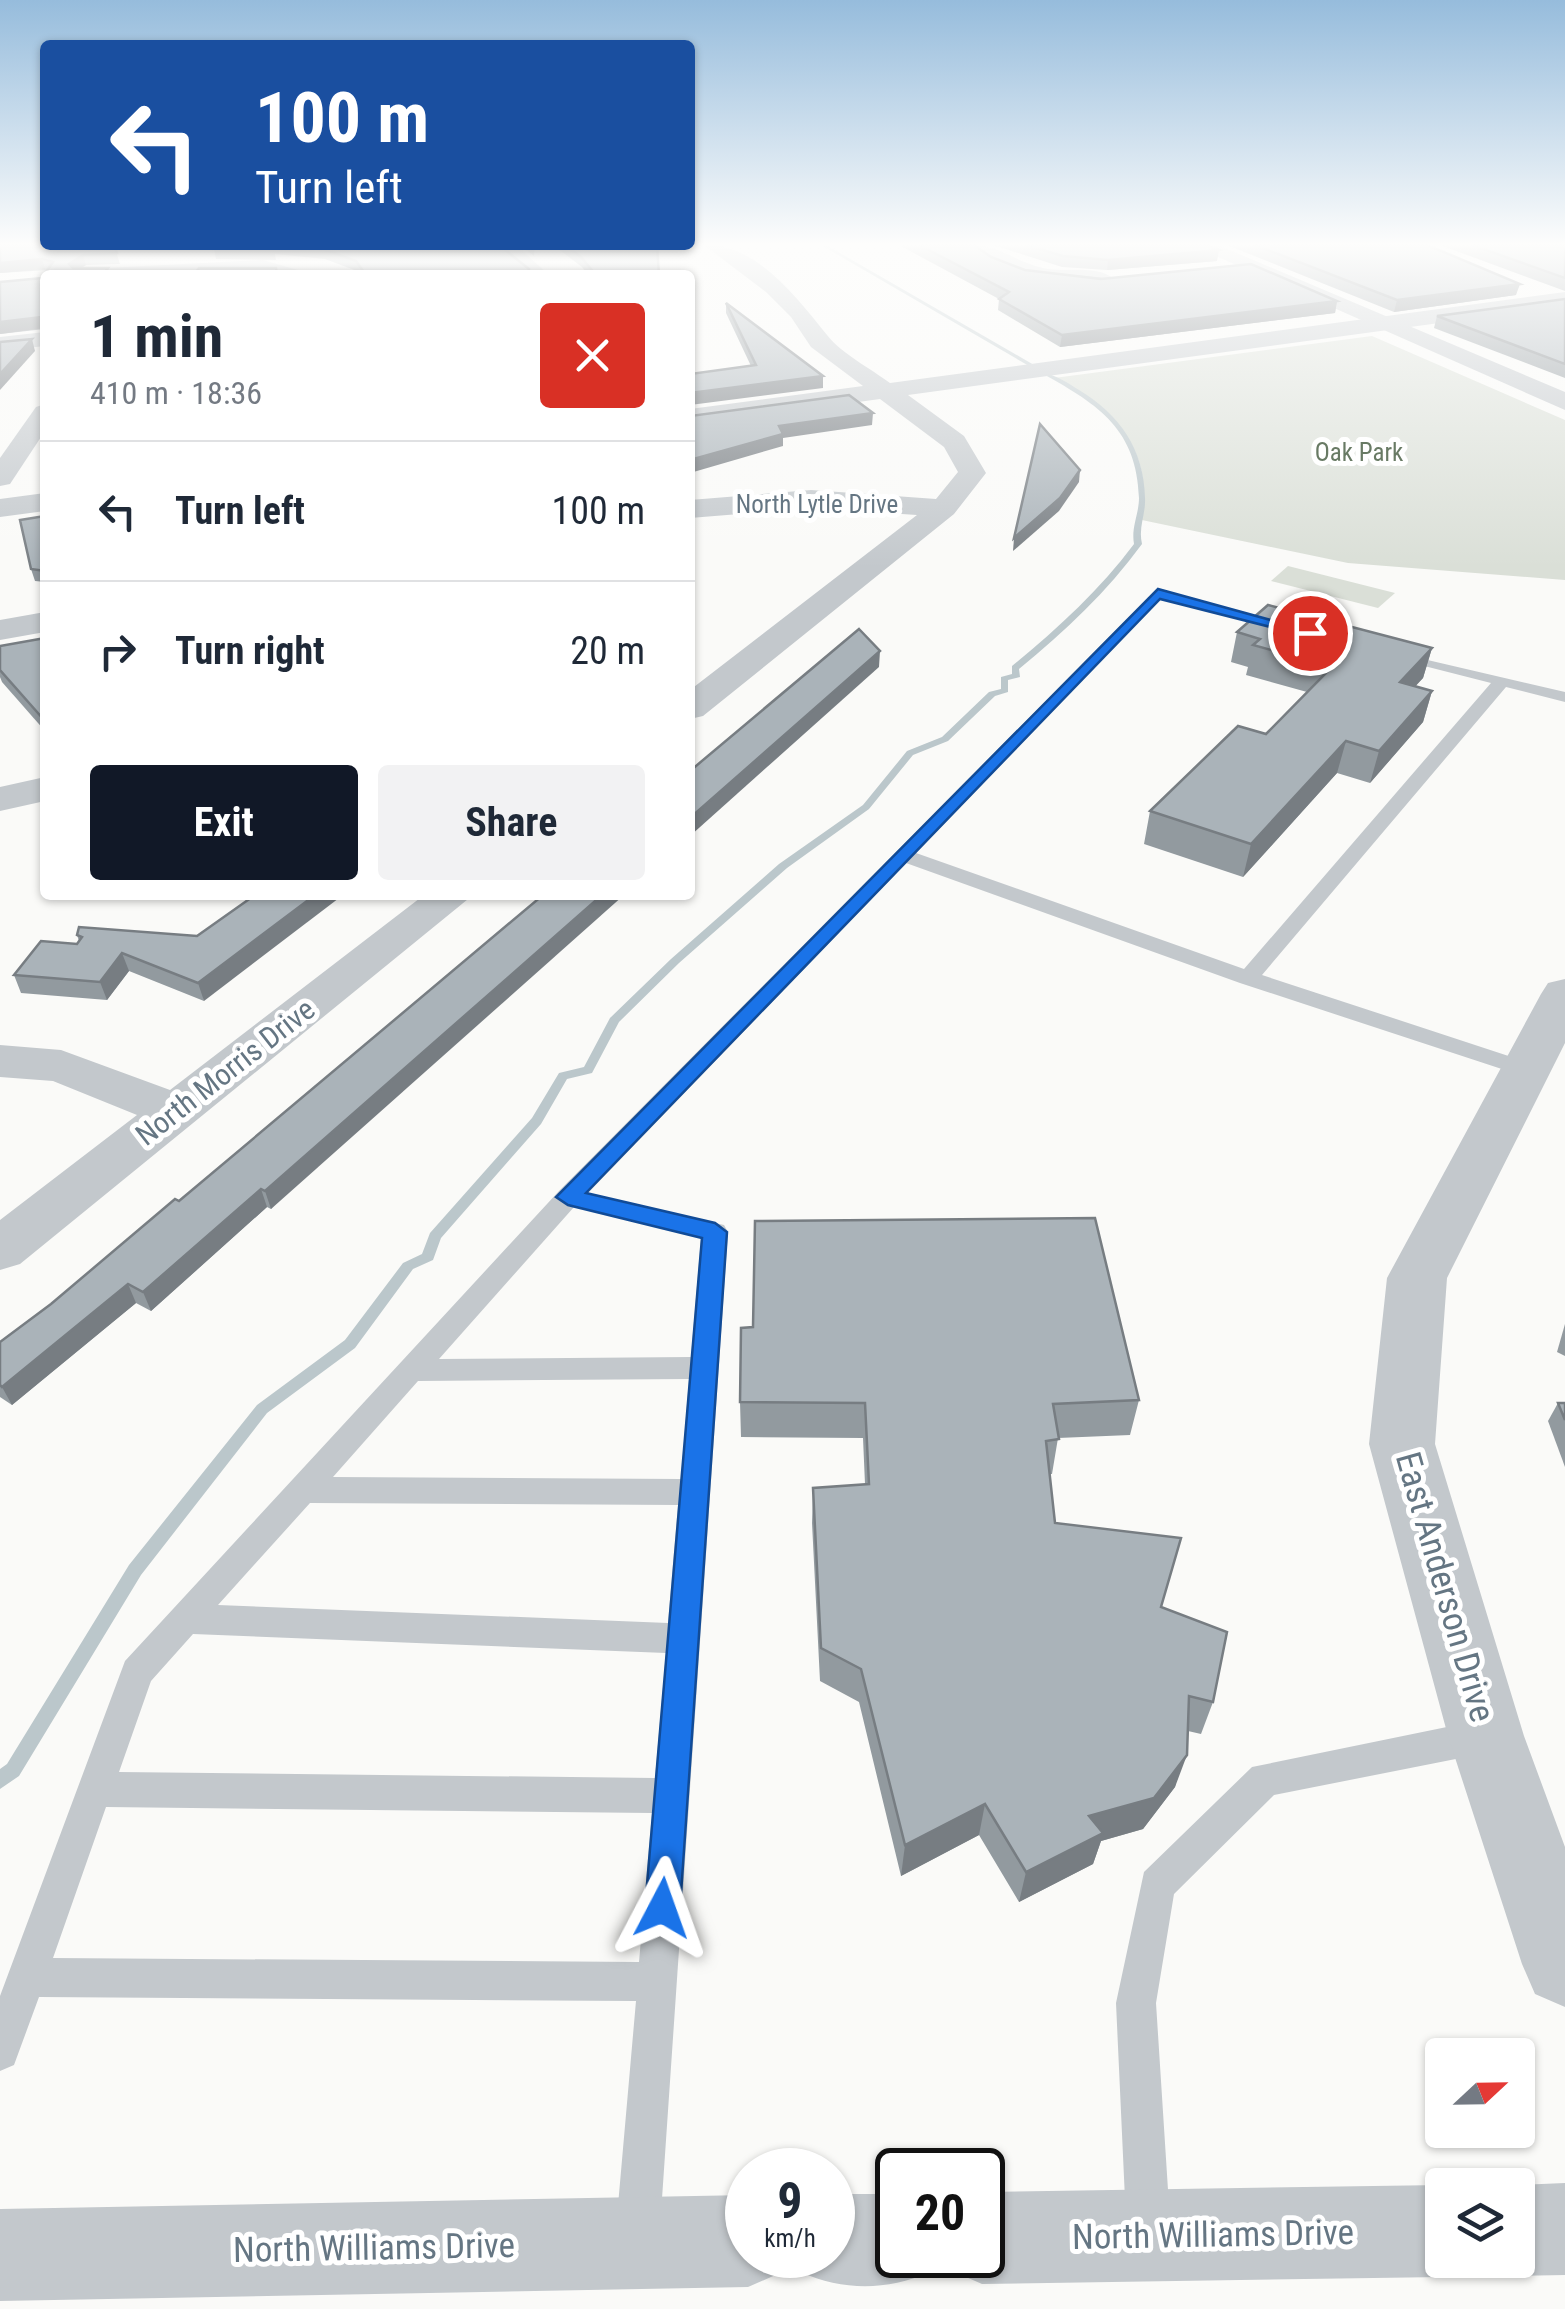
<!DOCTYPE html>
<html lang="en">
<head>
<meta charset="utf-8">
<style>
  body { margin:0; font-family:"Roboto Condensed",sans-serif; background:#f2f2f3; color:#1f2937; height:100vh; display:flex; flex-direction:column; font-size:38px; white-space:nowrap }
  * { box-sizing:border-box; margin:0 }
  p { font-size:32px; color:#747a83 }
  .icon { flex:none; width:55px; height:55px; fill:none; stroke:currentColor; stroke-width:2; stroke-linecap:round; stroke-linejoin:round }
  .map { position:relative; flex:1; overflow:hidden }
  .details { position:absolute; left:40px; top:270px; width:655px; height:630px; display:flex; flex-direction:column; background:#fff; border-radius:10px; box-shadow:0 2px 8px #0004 }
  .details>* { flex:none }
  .banner { position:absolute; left:40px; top:40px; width:655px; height:210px; border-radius:10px; box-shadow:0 2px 8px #0004; background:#1a4fa0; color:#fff; overflow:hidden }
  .needle { width:65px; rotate:68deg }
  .tools { position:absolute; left:1425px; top:2038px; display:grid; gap:20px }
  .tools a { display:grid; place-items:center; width:110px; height:110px; border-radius:10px; background:#fff; box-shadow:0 2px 8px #0004; font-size:50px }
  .speed { position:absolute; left:725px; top:2148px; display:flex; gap:20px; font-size:50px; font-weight:700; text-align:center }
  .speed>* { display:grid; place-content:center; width:130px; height:130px; border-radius:50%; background:#fff; box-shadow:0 2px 8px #0004; line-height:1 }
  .speed small { font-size:25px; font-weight:400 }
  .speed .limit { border:5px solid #111; border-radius:15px; background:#fff; color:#111 }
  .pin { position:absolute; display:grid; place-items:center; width:85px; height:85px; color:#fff; margin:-42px; border:5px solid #fff; border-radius:50%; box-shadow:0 2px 10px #0007 }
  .me { position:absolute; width:110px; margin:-55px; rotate:4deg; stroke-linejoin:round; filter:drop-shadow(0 0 8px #0008) }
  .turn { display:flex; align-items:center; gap:35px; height:210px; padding:0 50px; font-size:45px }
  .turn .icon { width:130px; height:130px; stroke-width:2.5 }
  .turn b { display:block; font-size:70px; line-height:85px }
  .round { display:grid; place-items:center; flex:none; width:105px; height:105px; border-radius:10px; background:#f2f2f3 }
  .head { display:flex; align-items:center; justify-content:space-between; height:170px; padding:0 50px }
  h1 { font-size:60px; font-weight:700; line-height:75px }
  .primary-button { display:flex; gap:20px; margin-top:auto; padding:20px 50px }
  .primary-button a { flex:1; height:115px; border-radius:10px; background:#111827; color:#fff; font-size:40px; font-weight:700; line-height:115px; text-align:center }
  .primary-button a+a { background:#f2f2f3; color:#1f2937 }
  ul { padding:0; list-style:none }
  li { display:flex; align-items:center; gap:30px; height:140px; padding:0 50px; border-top:2px solid #e0e1e3 }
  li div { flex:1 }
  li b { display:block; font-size:38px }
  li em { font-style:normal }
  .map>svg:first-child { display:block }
</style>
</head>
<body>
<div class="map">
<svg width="1565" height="2309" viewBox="0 0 1565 2309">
  <rect width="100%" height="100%" fill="#fafaf8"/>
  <!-- green -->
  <g fill="#dadfd7">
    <path d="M1372,336L1565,420V580L1348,563L1137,519C1162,451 1106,407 1054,378Z"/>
    <path d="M1288,566L1395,593L1378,608L1271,581Z"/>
  </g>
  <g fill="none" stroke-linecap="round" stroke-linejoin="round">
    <!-- stream -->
    <g fill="#bbc7cb" fill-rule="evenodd">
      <path d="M821,245H826L1034,365L1029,366Z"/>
      <path d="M1045,373C1057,376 1068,383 1079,390C1120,415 1144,449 1145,498C1146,514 1138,527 1142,544C1107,592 1065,631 1019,669L1020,677L1008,680V692L995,696L948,741L913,755L869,809L787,868L679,963L619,1022L592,1073L567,1079L541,1124L441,1238L433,1260L413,1269L355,1348L267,1413L141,1575L19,1776L0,1789V1769L7,1764L129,1565L257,1405L345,1340L403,1263L422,1254L430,1233L532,1118L559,1073L584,1067L610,1018L671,959L779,864L863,805L907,751L942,737L989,692L1001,689V677L1012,674V666C1057,629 1099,591 1134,544C1131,527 1139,514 1139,498C1137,430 1099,405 1045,375Z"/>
    </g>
    <!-- service -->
    <g fill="#c3c8cc" fill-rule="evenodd">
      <path d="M1157,589L1292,626L1284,631L1160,599L916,853L1244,969L1491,683L1389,657V651L1565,692V702L1506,687L1262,975L1533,1064L1537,1069L1533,1074H1517L1240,983L906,863L588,1193L715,1223L724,1225L728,1232L660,2228L653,2243L638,2250L623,2243L616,2228L636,2001L39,1997L14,2065L0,2071V1996L125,1661L559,1191ZM574,1207L701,1238L691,1357L439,1359ZM689,1379L681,1479L333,1477L418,1381ZM310,1503L678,1505L668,1623L218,1605ZM193,1634L666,1653L655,1778L119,1772L151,1681ZM106,1807L652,1813L639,1962L53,1958Z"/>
      <path d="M1481,1720L1493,1725L1498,1737L1493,1749L1481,1754L1274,1795L1174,1894L1156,2003L1170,2221L1163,2236L1148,2243L1133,2236L1126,2221L1116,2003L1144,1872L1252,1767Z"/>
    </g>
    <!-- minor -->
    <g fill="#c3c8cc" fill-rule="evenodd">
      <path d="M494,245H516L549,275H527Z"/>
      <path d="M704,245C756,243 797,298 827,335C842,354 870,368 890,383L1565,292V306L908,395L964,436L986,473L954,514L703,716L690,719V690L917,515L811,508L690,518V500L811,490L936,499L958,472L944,447L880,399L690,425V409L863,386L811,347L791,317L766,292Z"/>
      <path d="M966,245C1001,244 1012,261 1043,268C1064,273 1097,264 1114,279C1089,301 988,267 966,245Z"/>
      <path d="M263,260L315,275H76L86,269Z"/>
      <path d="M45,332V346L0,351V337Z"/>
      <path d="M45,404V431L10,484L0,486V458L36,407Z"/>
      <path d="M45,493V511L0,517V499Z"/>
      <path d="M45,612V632L0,640V620Z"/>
      <path d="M45,777V801L0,811V787Z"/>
      <path d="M424,895H473L20,1264L0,1270V1220L137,1115L53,1081L0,1077V1045L61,1050L170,1090Z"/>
      <path d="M1565,2183V2275L1518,2276L1486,2262L1518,2260L1517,2185Z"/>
      <path d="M1442,2185V2260H1476L1442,2277L982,2284L950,2270L943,2255H982V2192Z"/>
      <path d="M832,2194H898V2255H938L930,2272C886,2291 844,2291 800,2272L792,2255H832Z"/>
      <path d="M748,2195V2255H788L780,2273L748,2287L0,2301V2209Z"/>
    </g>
    <!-- tertiary -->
    <g fill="#c3c8cc" fill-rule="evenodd">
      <path d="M1191,245H1218L1565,392V410Z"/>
      <path d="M1565,979V1043L1447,1278L1435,1444L1524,1736L1565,1847V2007L1535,1994L1522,1964L1448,1736L1369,1444L1387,1278L1541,994L1548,983Z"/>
    </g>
  </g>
  <!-- wall -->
  <g fill="#929a9f">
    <path d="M0,245H114L120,264L86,265L81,268H108L110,275H45V329L0,334L48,270L0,273Z"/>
    <path d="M217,245H499L530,275H360L357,271L325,259L275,254L276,260L216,259L214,249Z"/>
    <path d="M520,245H535L534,256Z"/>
    <path d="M553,245H657L659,275H588L582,267Z"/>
    <path d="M899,245H974L991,257L1025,270L1337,301L1335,313L1060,347L998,310L999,299Z"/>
    <path d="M993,245H1208L1217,261L1107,270L1062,267Z"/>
    <path d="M1227,245H1427L1516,295L1394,312Z"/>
    <path d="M1440,245H1565V291Z"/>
    <path d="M1565,299V378L1434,328L1437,316Z"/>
    <path d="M726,303L823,376V388L751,366L726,313Z"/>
    <path d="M45,516V582L35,581L31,569Z"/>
    <path d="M1237,632L1432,648L1423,678L1415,686L1432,691L1423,722L1370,783L1337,773L1243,877L1144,844L1150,811L1266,734L1307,692L1246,675L1248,667L1231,662Z"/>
    <path d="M45,638V731L2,682L0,677V646Z"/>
    <path d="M543,895L271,1209L267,1207L151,1311L136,1303L12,1405L0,1397V1342L51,1304L179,1201Z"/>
    <path d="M77,935L197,936L204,1001L129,971L107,1000L21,993L14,975L77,944L79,941Z"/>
    <path d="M1565,1324V1356L1557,1352Z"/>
    <path d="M1139,1400L1130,1435L1058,1438L1052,1474H1050L1055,1523L1161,1607L1213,1702L1201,1734L1188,1731L1175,1787L1143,1829L1101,1841L1093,1864L1019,1902L979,1835L901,1876L859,1702L820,1681L812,1523L813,1488L865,1484L863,1438L741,1437L740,1402Z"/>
    <path d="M1558,1403H1565V1467L1548,1421Z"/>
  </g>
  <!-- shaded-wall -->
  <g fill="#777d82">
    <path d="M1219,250L1217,261L1107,270L1108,260Z"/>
    <path d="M83,255L86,265L72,274L69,264Z"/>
    <path d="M42,259L45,269L0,273V263Z"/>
    <path d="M1520,284L1516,295L1394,312L1397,300Z"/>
    <path d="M1337,301L1335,313L1060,347L1062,335Z"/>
    <path d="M41,317L45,328L0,334V322Z"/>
    <path d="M32,339L35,351L0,390V374Z"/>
    <path d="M823,376V388L690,405V393Z"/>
    <path d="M873,413L872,425L783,438V446L690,473V460L779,426Z"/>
    <path d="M1080,470L1079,482L1059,511L1013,551L1014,538Z"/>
    <path d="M1432,648L1423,678L1391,713L1400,682Z"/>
    <path d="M880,651L879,667L690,836V818Z"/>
    <path d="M1432,691L1423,722L1370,783L1379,751Z"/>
    <path d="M1346,741L1337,773L1243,877L1251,844Z"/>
    <path d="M315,895H343L204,1001L198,983Z"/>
    <path d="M602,895H624L271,1209L265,1191Z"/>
    <path d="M122,953L129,971L107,1000L100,982Z"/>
    <path d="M261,1189L267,1207L151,1311L143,1292Z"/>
    <path d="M128,1284L136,1303L12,1405L2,1387Z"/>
    <path d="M1187,1755L1175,1787L1143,1829L1101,1841L1093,1864L1019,1902L1026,1872L1089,1816Z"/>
    <path d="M985,1804L979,1835L901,1876L905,1845Z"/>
  </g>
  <!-- building -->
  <g fill="#aab3b9" stroke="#777d82" stroke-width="2.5">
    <path d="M0,245H114L117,253L83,255L69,264L73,268H108L102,275H45V324L41,317L0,322V282L42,278L53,262L42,259L0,263Z"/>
    <path d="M217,245H273L274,250L214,249Z"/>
    <path d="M279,245H499L529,269L528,275H366L356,261L323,249Z"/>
    <path d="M565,245H657L659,275H596L581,257Z"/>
    <path d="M919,245H974L991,257L1025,270L1101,279L1251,264L1337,301L1062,335L999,299L1009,292Z"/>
    <path d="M1026,245H1208L1219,250L1108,260L1063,256Z"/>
    <path d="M1255,245H1427L1520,284L1397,300Z"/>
    <path d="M1472,245H1565V278Z"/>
    <path d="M199,268H276L277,275H194Z"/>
    <path d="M1565,299V364L1437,316Z"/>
    <path d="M726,303L823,376L690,393V374L756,365Z"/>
    <path d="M32,339L0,374V342Z"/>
    <path d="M849,395L873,413L779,426L783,434L690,460V416Z"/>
    <path d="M1040,424L1080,470L1060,498L1014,538Z"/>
    <path d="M45,516V571L31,569L20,520Z"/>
    <path d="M1268,605L1432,648L1400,682L1432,691L1379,751L1346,741L1251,844L1150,811L1238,726L1266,734L1332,667L1253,645L1260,639L1237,632Z"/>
    <path d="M859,629L880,651L690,818V771Z"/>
    <path d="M45,638V721L0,670V646Z"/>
    <path d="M255,895H315L198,983L122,953L100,982L14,975L41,941L77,944L82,937L77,935L79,927L197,936Z"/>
    <path d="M543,895H602L265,1191L261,1189L143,1292L128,1284L2,1387L0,1385V1342L51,1304L175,1199L179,1201Z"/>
    <path d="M1095,1218L1139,1400L1053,1404L1059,1439L1046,1441L1055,1523L1181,1538L1161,1607L1227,1632L1213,1702L1189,1696L1187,1755L1154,1798L1089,1816L1103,1833L1026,1872L985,1804L905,1845L861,1669L821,1648L813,1488L869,1484L865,1403L740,1402L741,1328L753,1327L755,1221Z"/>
    <path d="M1558,1403H1565V1420Z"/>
  </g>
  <!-- sky -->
  <linearGradient id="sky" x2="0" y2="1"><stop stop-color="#96bcdc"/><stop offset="0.43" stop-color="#fdfdfc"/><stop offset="1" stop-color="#fdfdfc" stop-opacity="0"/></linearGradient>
  <rect width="1565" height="568" fill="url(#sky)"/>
  <!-- route -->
  <path fill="#1a73e8" stroke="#114b97" stroke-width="2.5" d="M1158,589L1318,633L1310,637L1160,599L586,1193L715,1223L727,1232L680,1908L675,1920L662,1925L650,1920L645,1908L702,1238L568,1205L556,1197Z"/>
  <g text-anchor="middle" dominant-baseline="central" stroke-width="10" stroke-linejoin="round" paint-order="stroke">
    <!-- far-park labels -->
    <g font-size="25" fill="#687a64" stroke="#fff">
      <text x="1359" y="452">Oak Park</text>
    </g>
    <!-- far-street labels -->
    <g font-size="25" fill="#657683" stroke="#fff">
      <text x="817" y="504">North Lytle Drive</text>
    </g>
    <!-- street labels -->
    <g font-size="30" fill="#657683" stroke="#fff">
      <text transform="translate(225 1072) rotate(-38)">North Morris Drive</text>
    </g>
    <!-- near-street labels -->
    <g font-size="35" fill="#657683" stroke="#fff">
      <text transform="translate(1445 1587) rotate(74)">East Anderson Drive</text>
      <text transform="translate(1213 2235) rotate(-1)">North Williams Drive</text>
      <text transform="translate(374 2248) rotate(-1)">North Williams Drive</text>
    </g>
  </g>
</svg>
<div class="tools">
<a><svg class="needle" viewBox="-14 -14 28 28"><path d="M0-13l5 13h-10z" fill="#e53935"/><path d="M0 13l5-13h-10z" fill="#747a83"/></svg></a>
<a><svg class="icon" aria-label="layers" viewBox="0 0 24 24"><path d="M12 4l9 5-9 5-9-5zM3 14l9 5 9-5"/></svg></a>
</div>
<div class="speed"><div>9<small>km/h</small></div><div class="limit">20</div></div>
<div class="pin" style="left:1310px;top:633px;background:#d93025"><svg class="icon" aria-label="arrive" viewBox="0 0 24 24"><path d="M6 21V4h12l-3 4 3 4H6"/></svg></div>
<svg class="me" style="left:662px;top:1908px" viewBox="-20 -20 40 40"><path d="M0-17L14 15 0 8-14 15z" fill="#1a73e8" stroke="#fff" stroke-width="4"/></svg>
<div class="banner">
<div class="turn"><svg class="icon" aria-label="left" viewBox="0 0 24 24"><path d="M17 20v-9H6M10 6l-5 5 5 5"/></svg><div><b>100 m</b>Turn left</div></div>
</div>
<section class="details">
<div class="head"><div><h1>1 min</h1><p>410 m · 18:36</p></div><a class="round" style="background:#d93025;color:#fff"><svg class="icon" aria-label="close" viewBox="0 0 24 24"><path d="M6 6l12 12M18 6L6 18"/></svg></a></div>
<ul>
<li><svg class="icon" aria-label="left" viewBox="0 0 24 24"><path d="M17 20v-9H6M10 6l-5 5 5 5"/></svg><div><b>Turn left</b></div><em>100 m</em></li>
<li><svg class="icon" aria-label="right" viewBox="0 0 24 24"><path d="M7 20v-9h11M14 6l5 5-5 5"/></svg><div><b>Turn right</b></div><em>20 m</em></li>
</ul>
<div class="primary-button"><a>Exit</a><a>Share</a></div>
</section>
</div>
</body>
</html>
